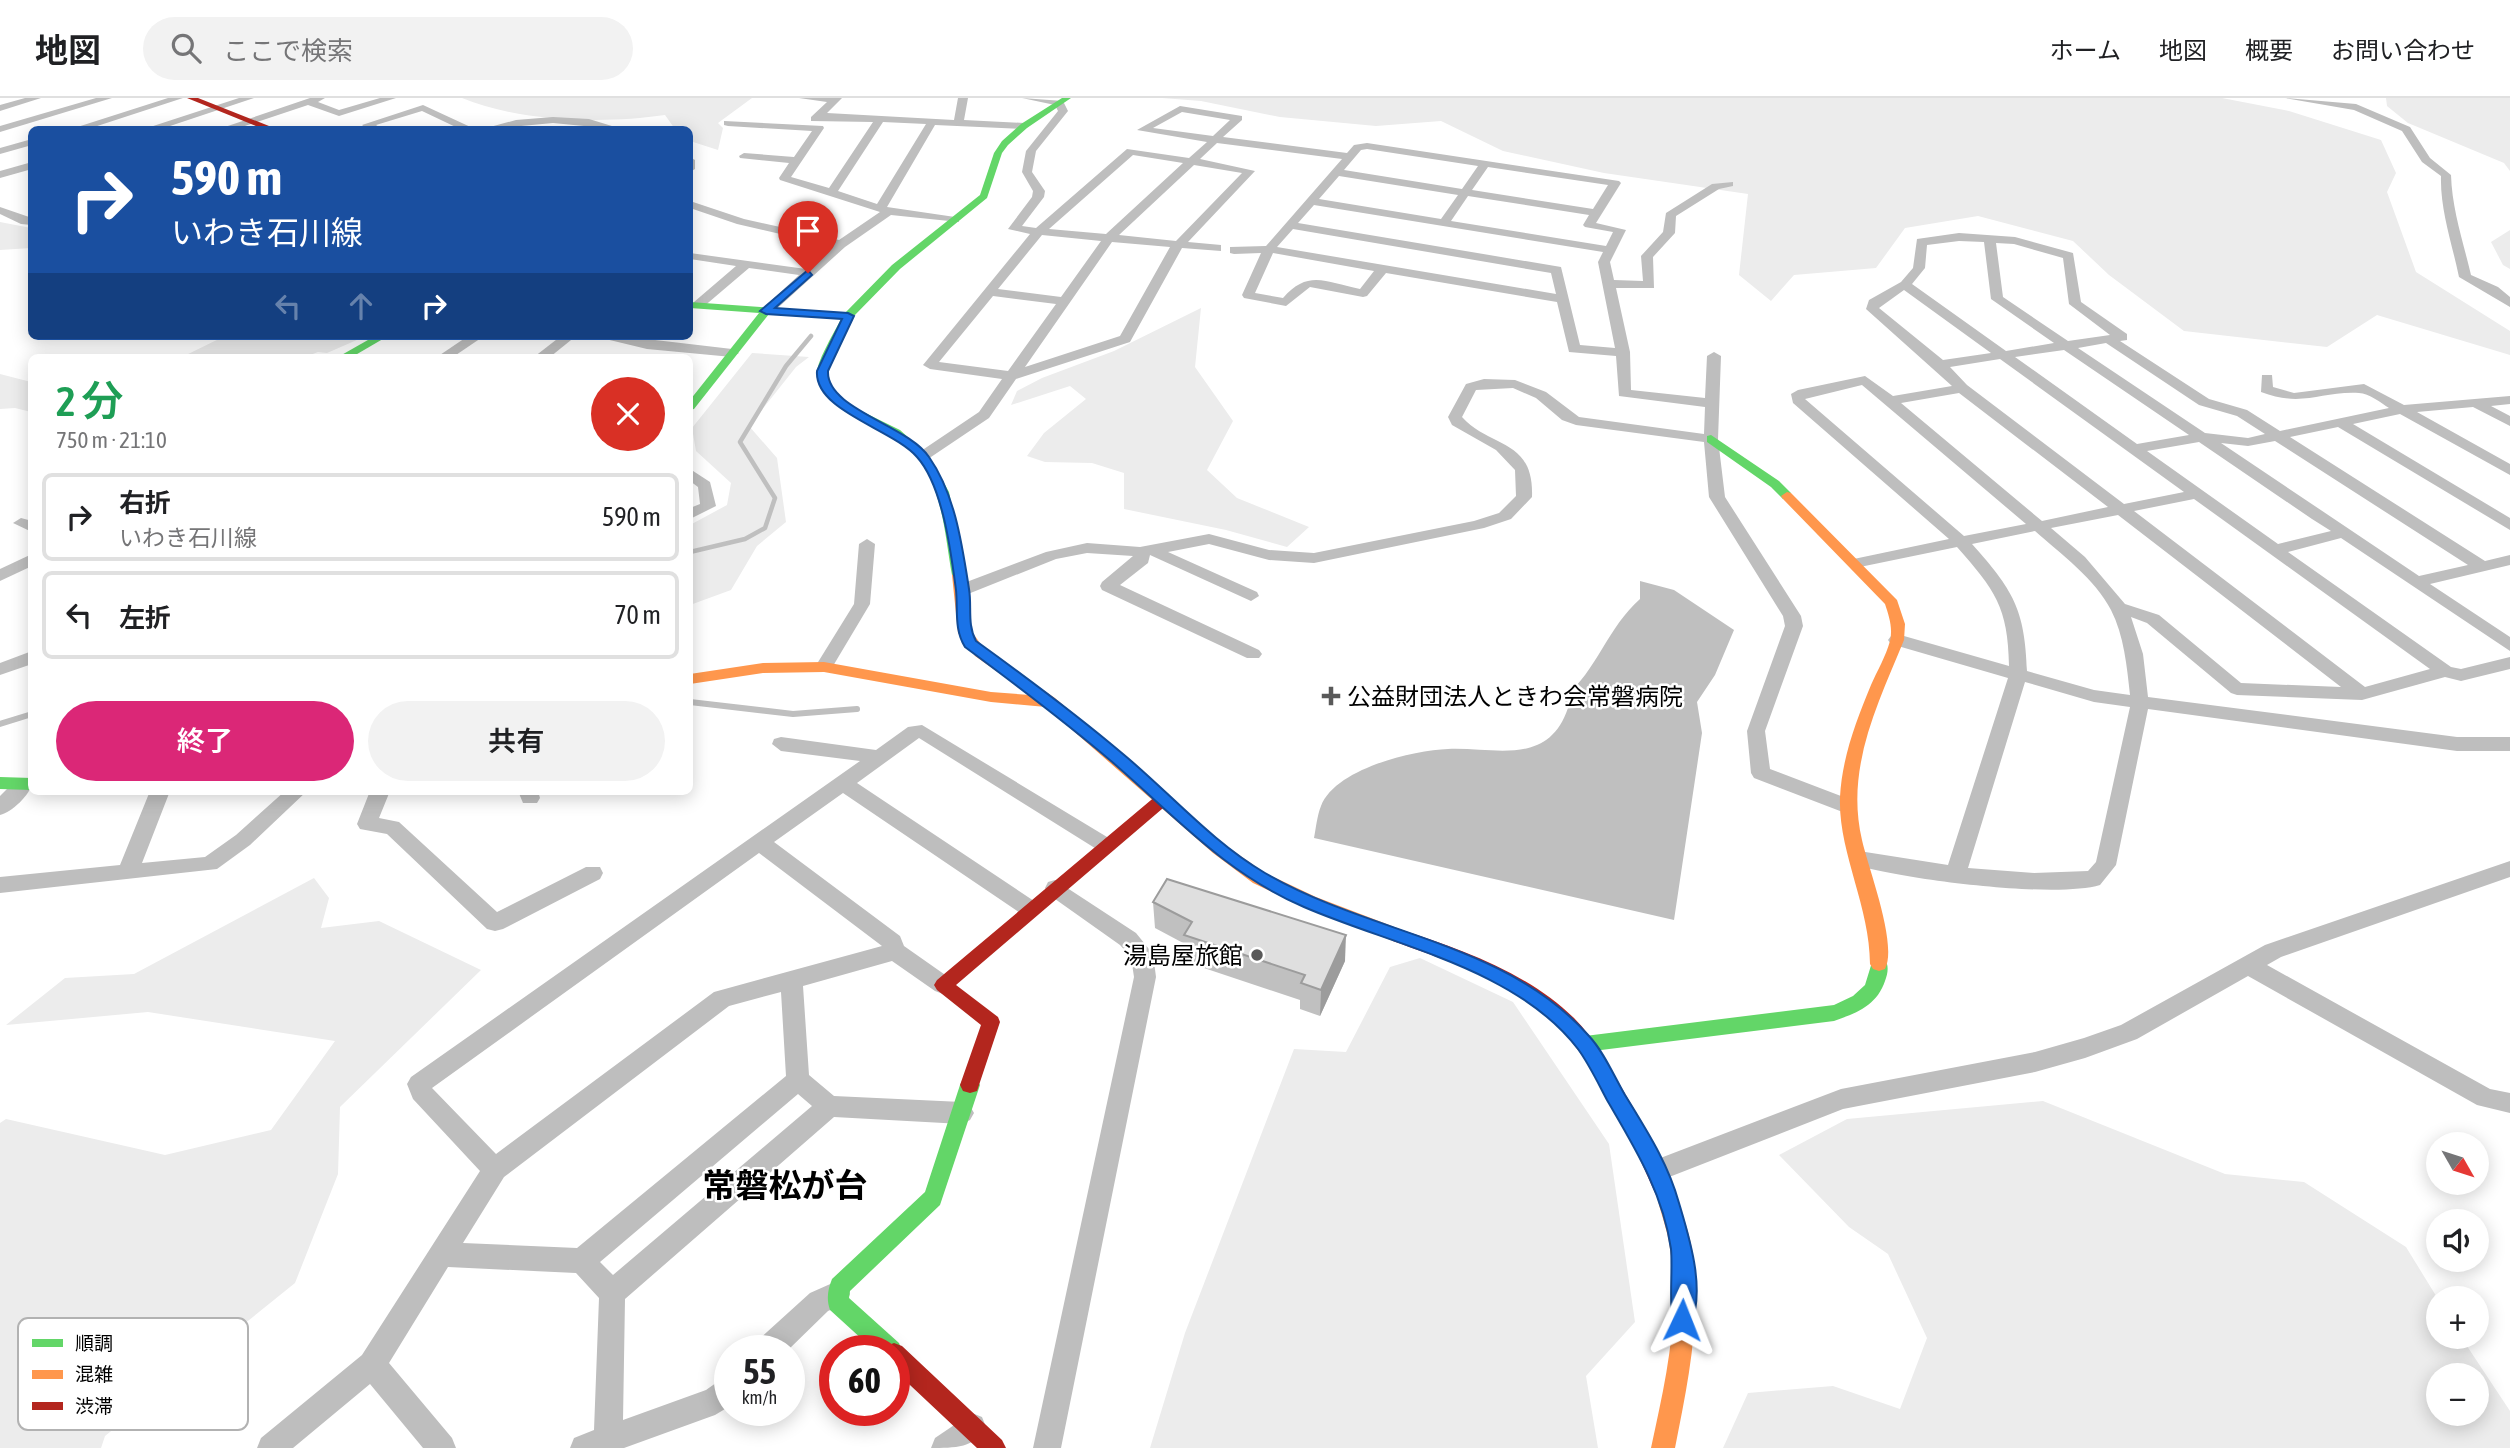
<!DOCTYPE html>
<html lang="ja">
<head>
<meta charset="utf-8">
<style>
  body { margin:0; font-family:"Asap Condensed","Noto Sans JP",sans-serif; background:#f2f2f2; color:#202124; height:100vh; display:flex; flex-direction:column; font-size:26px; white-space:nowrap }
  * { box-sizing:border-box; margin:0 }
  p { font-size:23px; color:#757577 }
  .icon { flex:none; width:38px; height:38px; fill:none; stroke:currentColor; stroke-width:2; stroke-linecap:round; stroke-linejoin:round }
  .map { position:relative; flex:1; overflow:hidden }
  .details { position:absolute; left:28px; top:256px; width:665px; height:441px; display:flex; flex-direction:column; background:#fff; border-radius:10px; box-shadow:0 4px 18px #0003 }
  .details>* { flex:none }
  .hud { position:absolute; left:28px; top:28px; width:665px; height:214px; border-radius:10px; box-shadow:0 4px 18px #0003; background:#1a4fa0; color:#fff; overflow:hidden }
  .needle { width:46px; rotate:129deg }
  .controls { position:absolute; left:2426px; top:1034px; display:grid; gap:14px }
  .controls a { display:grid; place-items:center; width:63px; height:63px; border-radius:50%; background:#fff; box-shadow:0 4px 18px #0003; font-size:35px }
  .speed { position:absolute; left:714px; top:1237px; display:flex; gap:14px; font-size:35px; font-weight:700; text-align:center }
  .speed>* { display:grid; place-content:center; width:91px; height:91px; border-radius:50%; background:#fff; box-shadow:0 4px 18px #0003; line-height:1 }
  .speed small { font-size:18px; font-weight:400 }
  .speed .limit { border:10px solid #d22; background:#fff; color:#111 }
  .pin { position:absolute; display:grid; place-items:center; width:60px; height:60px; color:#fff; margin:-72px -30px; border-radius:50% 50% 50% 0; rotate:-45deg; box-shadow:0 0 7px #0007 }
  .pin .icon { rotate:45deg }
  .me { position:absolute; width:77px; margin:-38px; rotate:2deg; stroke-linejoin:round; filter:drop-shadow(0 0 5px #0008) }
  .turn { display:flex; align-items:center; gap:24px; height:147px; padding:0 28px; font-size:32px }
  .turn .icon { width:91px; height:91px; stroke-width:2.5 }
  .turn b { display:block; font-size:49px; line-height:60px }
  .lanes { display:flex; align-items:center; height:66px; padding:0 28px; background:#0003; justify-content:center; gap:35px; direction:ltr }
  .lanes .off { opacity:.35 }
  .round { display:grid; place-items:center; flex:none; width:74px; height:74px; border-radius:37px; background:#f2f2f2 }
  .headline { display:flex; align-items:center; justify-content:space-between; height:119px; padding:0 28px }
  h1 { font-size:42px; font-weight:600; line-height:52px; color:#1e9e55 }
  .cta { display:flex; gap:14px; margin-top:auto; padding:14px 28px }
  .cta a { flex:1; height:80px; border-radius:42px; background:#db2777; color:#fff; font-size:28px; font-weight:600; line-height:80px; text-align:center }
  .cta a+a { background:#f2f2f2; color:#202124 }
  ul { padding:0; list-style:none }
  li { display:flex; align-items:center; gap:21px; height:88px; margin:0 14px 10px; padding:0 14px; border:4px solid #e0e0e0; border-radius:10px }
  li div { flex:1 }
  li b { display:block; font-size:26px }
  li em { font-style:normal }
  header { display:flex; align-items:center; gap:42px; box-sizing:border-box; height:98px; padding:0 35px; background:#fff; border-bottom:2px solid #e0e0e0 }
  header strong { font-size:33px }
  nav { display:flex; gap:38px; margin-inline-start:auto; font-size:24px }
  .search { width:490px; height:63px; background:#f2f2f2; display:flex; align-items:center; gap:18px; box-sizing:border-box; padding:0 24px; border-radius:38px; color:#757577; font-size:26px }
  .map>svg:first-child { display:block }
</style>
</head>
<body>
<header>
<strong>地図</strong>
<div class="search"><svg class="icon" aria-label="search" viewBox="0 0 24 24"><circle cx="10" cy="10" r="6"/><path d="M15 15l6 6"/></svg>ここで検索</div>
<nav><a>ホーム</a><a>地図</a><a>概要</a><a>お問い合わせ</a></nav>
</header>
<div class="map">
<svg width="2510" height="1350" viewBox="0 0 2510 1350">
  <rect width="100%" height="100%" fill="#fff"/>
  <!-- green -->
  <g fill="#ececec" fill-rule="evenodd">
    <path d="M462,0H752L718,25L723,30L718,52L690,43V32L675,31L665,17C603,26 520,24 462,0Z"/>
    <path d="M1162,0H2222L2289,13L2381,42L2396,75L2387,94L2416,174L2510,233V257L2377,217L2327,249L2184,233L2109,177L2073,143L1978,118L1905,130L1876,170L1794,177L1771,203L1739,177L1748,96L1604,75L1503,53L1441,23L1376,28L1280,19L1201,3Z"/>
    <path d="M2386,0H2510V73L2504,65L2408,25L2387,8Z"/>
    <path d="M0,124L31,130V150L0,152Z"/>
    <path d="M2510,132V171L2503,167L2491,144Z"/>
    <path d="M1201,210L1195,269L1233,323L1207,372L1237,400L1309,429L1287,449L1226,432L1124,411V375L1092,365L1045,364L1027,358L1044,335L1086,301L1070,288L1011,307L1017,293L1042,280L1114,253Z"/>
    <path d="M225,238H366L327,255L318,254L305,259H182Z"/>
    <path d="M752,255L809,259L796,269L749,328L777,360L786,424L757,448L731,492L690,507V427L727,407L731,385L696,353L692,330Z"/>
    <path d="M0,276L31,284V314L15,310L0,311Z"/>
    <path d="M314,780L329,800L321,830L379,823L481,872L340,1009L338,1076L295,1185L105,1338L101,1350H0V1025L6,1021L165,1057L271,1032L335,943L148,914L6,927L65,880L134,876Z"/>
    <path d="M1420,860L1513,904L1609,1046L1635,1224L1586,1278L1598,1350H1150L1185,1235L1294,951L1346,954L1390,869Z"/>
    <path d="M2043,1003L2225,1076L2304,1084L2406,1149L2438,1201V1239H2461L2510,1313V1350H1723L1748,1295L1833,1288L1900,1311L1927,1240L1888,1156L1849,1129L1779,1057L1847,1021ZM2438,1278H2476V1316H2438Z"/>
  </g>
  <!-- water -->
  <path fill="#bfbfbf" d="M1640,483L1674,492L1734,532L1715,577L1697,604L1702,635L1674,822L1314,740C1316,730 1317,718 1321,708C1335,671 1413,652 1448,651C1495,649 1548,669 1568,610L1564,600C1597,572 1608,529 1640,501Z"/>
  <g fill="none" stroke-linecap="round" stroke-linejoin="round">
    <!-- stream-far1 -->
    <path stroke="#bfbfbf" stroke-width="4.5" d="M690,454L745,441L765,430L775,400L740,344L786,268L811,238"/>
    <!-- stream -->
    <g stroke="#bfbfbf" stroke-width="6">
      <path d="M690,604L793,616L857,611"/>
      <path d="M0,626L32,616"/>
    </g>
    <!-- street -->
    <g fill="#bebebe" fill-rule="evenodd">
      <path d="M25,0H41L0,13V7Z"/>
      <path d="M96,0H112L0,34V28Z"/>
      <path d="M168,0H183L85,32H68Z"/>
      <path d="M239,0H254L158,32H141Z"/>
      <path d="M310,0H325L318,4L339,12L380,0H396L339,18L308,7L233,32H216Z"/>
      <path d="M799,0H842L827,15L954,22L958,0H968L964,22L1024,25L1029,28L1024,31L935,27L887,109L955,119L959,120V124L891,117L845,149L771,216L760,213L799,177L749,170L702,210H694V204L736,168L690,161V155L806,171L832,148L737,126L690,110V103L744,121L839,142L880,114L780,82L779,80L789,65L740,60L739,58L744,55L794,59L812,33L728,28L724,27V23L823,28L824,30L791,79L829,90L873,24L811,23V19L827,4ZM883,24L926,26L877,106L838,93Z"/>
      <path d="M1022,0L1063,3L1068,13L1036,53L1032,74L1045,93L1044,99L1022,128L1036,130L1127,51L1189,60L1207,44L1137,32L1180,8L1242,18V22L1223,39L1347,55L1354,47L1367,45L1619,83L1621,85L1596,125L1626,132L1610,164L1614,182L1643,183L1641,158L1663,134L1666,115L1712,86L1733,84V88L1719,91L1676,118L1675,135L1653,159L1654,190H1616L1630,254L1631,292L1705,300L1707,258L1714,254L1721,258L1718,341L1725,399L1801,518L1803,528L1765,633L1770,671L1854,703L1857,708L1854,713H1840L1754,680L1751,675L1747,633L1785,528L1783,518L1709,399L1704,344L1576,327L1562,322L1536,300L1513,290L1476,292L1462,319C1491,351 1534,340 1532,399L1511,421L1484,430L1314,465L1269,462L1209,446L1168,454L1257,494L1259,498L1251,503L1150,457L1148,465L1120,487L1259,552L1262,556L1259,560H1247L1102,492L1100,488L1102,484L1133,458L1087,455L1056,461L968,496H956L954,492L956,488L1046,454L1087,445L1140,449L1209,436L1269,452L1314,455L1474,423L1499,415L1516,398L1515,372L1496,352L1452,327L1448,319L1466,286L1484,281L1515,282L1546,294L1579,319L1704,336L1705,309L1619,298L1616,258L1569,254L1557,204L1386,175L1367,198L1363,199L1310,189L1286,208L1244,200L1242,197L1261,155L1234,156L1230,155V149L1266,148L1342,61L1217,45L1200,61L1255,73L1188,144L1221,147V153L1182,150L1130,244L1016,281L989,320L928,361H918V355L979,314L1002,281L930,271L923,267L1030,136L1008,131L1032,99L1033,93L1022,74L1026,53L1058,13L1055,7ZM1182,14L1230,22L1213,38L1153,30ZM1367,51L1478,68L1462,91L1344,72L1361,52ZM1133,57L1183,65L1106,136L1049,131ZM1194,67L1242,75L1176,143L1119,137ZM1488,69L1608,87L1593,111L1472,92ZM1339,78L1458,97L1441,121L1319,101ZM1468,98L1589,117L1583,127L1585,129L1613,134L1606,148L1451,123ZM1314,107L1603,154L1598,164L1615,250L1580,247L1561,169L1298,125ZM1293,131L1551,175L1556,196L1277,149ZM1042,137L1101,143L1061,199L998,191ZM1112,144L1170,149L1120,238L1025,269ZM1273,155L1374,173L1360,191C1326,184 1308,171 1283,200L1255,195ZM993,198L1056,206L1008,273L939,264Z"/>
      <path d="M2285,0L2356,6L2410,29L2430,60L2451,77C2452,111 2463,143 2471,177L2498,189L2510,199V209L2459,179C2452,145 2440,112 2441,78L2422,64L2402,33L2354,12Z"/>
      <path d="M423,7L477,32H462L422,13L376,27L383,32H368L362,27Z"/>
      <path d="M553,19L589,21L625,32L553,25L479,32L516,22Z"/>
      <path d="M32,41V47L0,56V50Z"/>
      <path d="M690,59L695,62V71L690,74Z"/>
      <path d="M32,64V71L0,80V73Z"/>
      <path d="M0,109L32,120V127L21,126L0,116Z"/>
      <path d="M1959,135L2015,139L2073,155L2081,204L2127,236V242L2120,243L2209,301L2247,312L2280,333L2389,310C2381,305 2369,295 2359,295C2320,293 2303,310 2261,294L2262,277H2272L2273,289L2294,295L2364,286L2404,307L2510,298V306L2491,308L2510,318V328L2473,309L2417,314L2510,366V377L2400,316L2353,326L2510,420V432L2338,329L2290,339L2485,463L2510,457V467L2430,486L2510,539V553L2341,440L2288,454L2451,569L2461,571L2510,559V571L2461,583L2445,579L2362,602L2237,597L2231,595L2147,525L2131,519L2143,556L2148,599L2457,639H2510V653H2457L2148,611L2116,767L2100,787C2054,801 1900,781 1852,766L1849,761L1852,756L1859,753L1948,767L2008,580L1891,546L1888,542L1891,538L1897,536L2009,568C2008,509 1995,492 1957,449L1855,470L1849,468V462L1949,441L1793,305L1791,296L1798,292L1865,278L1893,298L1952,288L1866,211L1869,202L1901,184L1913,170L1917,141ZM1959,143L1984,144L1991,201L2054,245L2006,253L1912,186L1925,170L1927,147ZM1996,145L2014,146L2063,160L2069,206L2110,237L2068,243L2003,199ZM1904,192L1991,255L1943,262L1879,210ZM2106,245L2199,307L2237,318L2265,336L2248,340L2205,335L2078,250ZM2064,252L2189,337L2137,346L2015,259ZM2000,261L2184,394L2124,406L1967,287L1950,269ZM1862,287L2026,426L1964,438L1805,301ZM1959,295L2108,409L2042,423L1901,305ZM2275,343L2468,467L2419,478L2221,345L2248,348ZM2199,344L2312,421L2331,433L2278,446L2147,353ZM2194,401L2430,571L2365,589L2134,413ZM2118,417L2341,589L2241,585L2159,517L2125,506L2085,459L2051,430ZM2035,433C2060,455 2096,482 2111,512C2124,537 2127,569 2130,597L2094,592L2027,573C2025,511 2013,492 1972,446ZM2025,584L2094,604L2130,609L2096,764L2088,773L2034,775L1968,770Z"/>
      <path d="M468,238H484L453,259H437Z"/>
      <path d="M561,238H576L550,259H534Z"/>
      <path d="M593,238H621L732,251L739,255L732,259L647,251Z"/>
      <path d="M690,371L710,384L716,408L690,421V410L700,406L698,389L690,383Z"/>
      <path d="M21,420L32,423V434L13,425Z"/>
      <path d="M867,441L875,446L870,506L830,573H818L815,569L854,506L859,446Z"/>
      <path d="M32,456V468L0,483V471Z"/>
      <path d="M32,553V566L0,577V565Z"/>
      <path d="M922,627L1112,742L1115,747L1112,752H1098L919,640L857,685L1037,805L1041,811L1037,817H1023L843,695L774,744L900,838L904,848L951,881L954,887L951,893L943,896L935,893L892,863L803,888L809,977L834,998L962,1004L970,1008L974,1015L970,1022L962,1026L834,1019L625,1201L623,1322L706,1292L730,1275V1308L715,1317L624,1350H570L574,1340L594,1332L599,1200L576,1175L448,1169L389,1265L452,1340L456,1350H423L370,1286L293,1350H257L261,1340L362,1257L480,1073L413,1001L407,986L411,979L860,663L781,653L772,646L774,641L781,639L876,652L908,629ZM759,755L882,848L714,894L496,1056L432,990ZM781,894L786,978L577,1150L463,1145L504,1079L729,908ZM798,996L812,1008L613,1177L600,1164Z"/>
      <path d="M23,680L32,685C30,697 12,714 0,717V698L16,682Z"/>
      <path d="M150,693H170L142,765L205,759L236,737L285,693H307L250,747L217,771L0,795V779L120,767Z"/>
      <path d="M370,693H390L379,720L399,724L497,814L586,769H600L603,775L600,781L503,831L495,833L487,831L387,736L360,731L357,726Z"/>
      <path d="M518,693H538L540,700L537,705H523Z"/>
      <path d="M2510,763V779L2281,859L2267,867L2490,991L2510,995V1015L2477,1007L2248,878L2137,941L2085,960L2035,974L1843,1011L1659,1083L1650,1080L1647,1072L1650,1064L1841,991L2035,954L2084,940L2121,927L2265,847Z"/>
      <path d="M1055,782L1136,835L1153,856L1156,879L1061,1350H1033L1134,879L1131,859L1120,847L1048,796L1045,790L1048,784Z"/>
      <path d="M837,1183L846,1187L850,1196L846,1205L828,1213L787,1253H753L757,1243L810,1195Z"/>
      <path d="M972,1315L982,1319L986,1329C976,1350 954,1350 931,1350L935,1340Z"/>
    </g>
    <!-- fast -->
    <g fill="#63d668" fill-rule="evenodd">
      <path d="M1062,0H1071L1027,30L1008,47L1002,55L987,100L900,171L853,219L828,273L831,292L849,307L900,332L929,358L949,394L966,477L959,481L952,477C945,439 943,392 918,360C895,331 814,313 817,274C818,261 835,233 841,221L769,216L694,311L690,312V302L759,215L690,210V204L845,215L892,167L980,97L994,55L1002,43L1021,26Z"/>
      <path d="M375,238H388L352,259H338Z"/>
      <path d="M1711,337L1779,383L1791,395V401H1783L1771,389L1707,344V338Z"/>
      <path d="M0,679L32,680V692L0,691Z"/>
      <path d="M1879,859L1885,861C1889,868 1888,875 1885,883C1877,907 1857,915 1834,923L1585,954L1578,952L1576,946L1578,940L1585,938L1834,907L1853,898L1865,887L1873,861Z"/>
      <path d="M970,979L977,981L980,987L940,1107L850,1193L849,1200L899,1245L902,1253L899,1261L894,1263V1253H875L830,1212C826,1201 828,1191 832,1181L925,1094L960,987L963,981Z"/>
    </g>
    <!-- slow -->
    <g fill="#ff974d" fill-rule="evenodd">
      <path d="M1787,394L1791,395L1897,502L1905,526L1904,542C1878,606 1845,670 1862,742C1868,770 1898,846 1885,871L1879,873L1873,871L1870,866C1870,808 1838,754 1840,699C1842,660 1856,623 1871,587C1877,573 1886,558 1890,543C1893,530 1889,518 1885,506L1783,401L1781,398Z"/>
      <path d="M959,473L966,477L972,534L985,552L1055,600L1225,747L1265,775L1316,799L1405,833L1408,838L1405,843L1399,845L1393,843L1304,809L1253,785L1213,755L1046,609L991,604L824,574L763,575L690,586V576L763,565L824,564L991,594L1030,597L975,558L958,535L952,477Z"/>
      <path d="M1667,1089L1674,1092L1677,1099C1682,1116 1689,1133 1692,1151C1702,1218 1688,1285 1675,1350H1651C1665,1285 1681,1218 1670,1151C1668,1134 1661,1116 1657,1099L1660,1092Z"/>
    </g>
    <!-- jam -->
    <g fill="#b3261e" fill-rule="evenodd">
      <path d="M187,0H198L279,32H266Z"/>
      <path d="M1163,695L1171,701L1169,705L956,887L998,919L1000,924L977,993L970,995L963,993L960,987L981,927L937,892L934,887L937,882L1157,697Z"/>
      <path d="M1399,831C1460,851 1527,874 1574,920C1596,942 1611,972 1627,999C1646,1031 1665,1063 1677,1099L1674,1106L1667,1109L1660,1106C1632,1043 1596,959 1543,914C1500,879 1444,862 1393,843L1390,838L1393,833Z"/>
      <path d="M894,1245L902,1248L1002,1342L1006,1350H977L894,1272V1253H884L886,1248Z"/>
    </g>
  </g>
  <!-- wall -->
  <path fill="#c0c0c0" d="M1153,804L1345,863L1320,918L1300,911V902L1186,864L1185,846L1155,830Z"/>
  <!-- shaded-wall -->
  <path fill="#9c9c9c" d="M1346,837L1345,863L1320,918L1321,892Z"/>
  <!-- building -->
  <path fill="#dfdfdf" stroke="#9c9c9c" stroke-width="2" d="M1167,781L1346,837L1321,892L1301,885L1305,877L1184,837L1192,824L1153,804Z"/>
  <!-- route -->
  <path fill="#1a73e8" stroke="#114b97" stroke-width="2" d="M808,172L812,177L775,210L848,215L854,218L828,273C826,311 908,327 929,359C955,396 962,446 969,491C972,508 967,527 976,543C1026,579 1076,616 1123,656C1170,695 1212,744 1265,775C1371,837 1505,843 1589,938C1604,954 1614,978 1625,997C1647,1033 1668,1065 1679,1105C1690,1142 1706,1192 1690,1230L1682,1233L1675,1230C1668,1214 1673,1172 1671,1151C1663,1095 1635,1050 1607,1002C1598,985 1589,966 1578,951C1516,870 1394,848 1304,809C1225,775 1175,718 1111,663C1064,623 1015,586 965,549C954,531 958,513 956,492C951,455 943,388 917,359C893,331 814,313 817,273L842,221L766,216L760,213Z"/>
  <!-- markers -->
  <g fill="#595959" stroke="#fff" stroke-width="2.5">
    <path d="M1327.5 587.5h7v7h7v7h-7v7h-7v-7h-7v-7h7z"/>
    <circle cx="1257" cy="857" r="7"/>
  </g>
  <g text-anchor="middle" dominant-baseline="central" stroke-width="5" stroke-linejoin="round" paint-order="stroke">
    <!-- poi labels -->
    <g font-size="24" fill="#000" stroke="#fff" text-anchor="start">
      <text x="1347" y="598">公益財団法人ときわ会常磐病院</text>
      <text x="1243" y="857" text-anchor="end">湯島屋旅館</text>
    </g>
    <!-- near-quarter labels -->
    <g font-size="33" font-weight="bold" fill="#000" stroke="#fff">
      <text x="785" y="1087">常磐松が台</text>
    </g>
  </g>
  <!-- legend -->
  <rect x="18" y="1220" width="230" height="112" rx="10" fill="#fff" stroke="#b2b2b2" stroke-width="2"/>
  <rect x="32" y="1241" width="31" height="8" fill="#63d668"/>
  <rect x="32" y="1272" width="31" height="9" fill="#ff974d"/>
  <rect x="32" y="1304" width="31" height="8" fill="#b3261e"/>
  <g font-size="19" fill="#000">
    <text x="75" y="1252">順調</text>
    <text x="75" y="1283">混雑</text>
    <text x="75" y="1315">渋滞</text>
  </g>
</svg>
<div class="controls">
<a><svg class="needle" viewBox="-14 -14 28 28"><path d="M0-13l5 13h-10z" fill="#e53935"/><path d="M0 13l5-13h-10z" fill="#757577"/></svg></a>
<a><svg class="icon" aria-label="sound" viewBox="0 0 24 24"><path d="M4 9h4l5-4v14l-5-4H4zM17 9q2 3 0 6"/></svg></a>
<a>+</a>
<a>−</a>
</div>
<div class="speed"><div>55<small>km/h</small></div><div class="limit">60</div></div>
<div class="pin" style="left:808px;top:175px;background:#d93025"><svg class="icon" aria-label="arrive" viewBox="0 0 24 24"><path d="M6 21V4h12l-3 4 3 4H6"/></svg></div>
<svg class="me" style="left:1682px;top:1222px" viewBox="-20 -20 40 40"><path d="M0-17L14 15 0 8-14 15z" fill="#1a73e8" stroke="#fff" stroke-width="4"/></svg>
<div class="hud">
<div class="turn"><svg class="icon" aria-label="right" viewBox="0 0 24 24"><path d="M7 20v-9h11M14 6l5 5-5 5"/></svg><div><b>590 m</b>いわき石川線</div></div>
<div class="lanes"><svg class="icon off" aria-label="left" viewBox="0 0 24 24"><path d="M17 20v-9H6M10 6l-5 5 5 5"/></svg><svg class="icon off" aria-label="ahead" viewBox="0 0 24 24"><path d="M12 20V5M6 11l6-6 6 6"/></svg><svg class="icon" aria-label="right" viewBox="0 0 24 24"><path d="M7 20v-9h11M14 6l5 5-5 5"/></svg></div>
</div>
<section class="details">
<div class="headline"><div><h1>2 分</h1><p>750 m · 21:10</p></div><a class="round" style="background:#d93025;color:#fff"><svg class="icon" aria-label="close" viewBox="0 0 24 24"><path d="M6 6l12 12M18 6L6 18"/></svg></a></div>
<ul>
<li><svg class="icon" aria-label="right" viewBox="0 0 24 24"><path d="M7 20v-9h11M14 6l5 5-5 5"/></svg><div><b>右折</b><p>いわき石川線</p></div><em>590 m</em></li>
<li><svg class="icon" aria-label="left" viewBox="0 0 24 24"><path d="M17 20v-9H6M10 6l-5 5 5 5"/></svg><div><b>左折</b></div><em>70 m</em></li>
</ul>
<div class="cta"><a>終了</a><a>共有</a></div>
</section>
</div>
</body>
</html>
